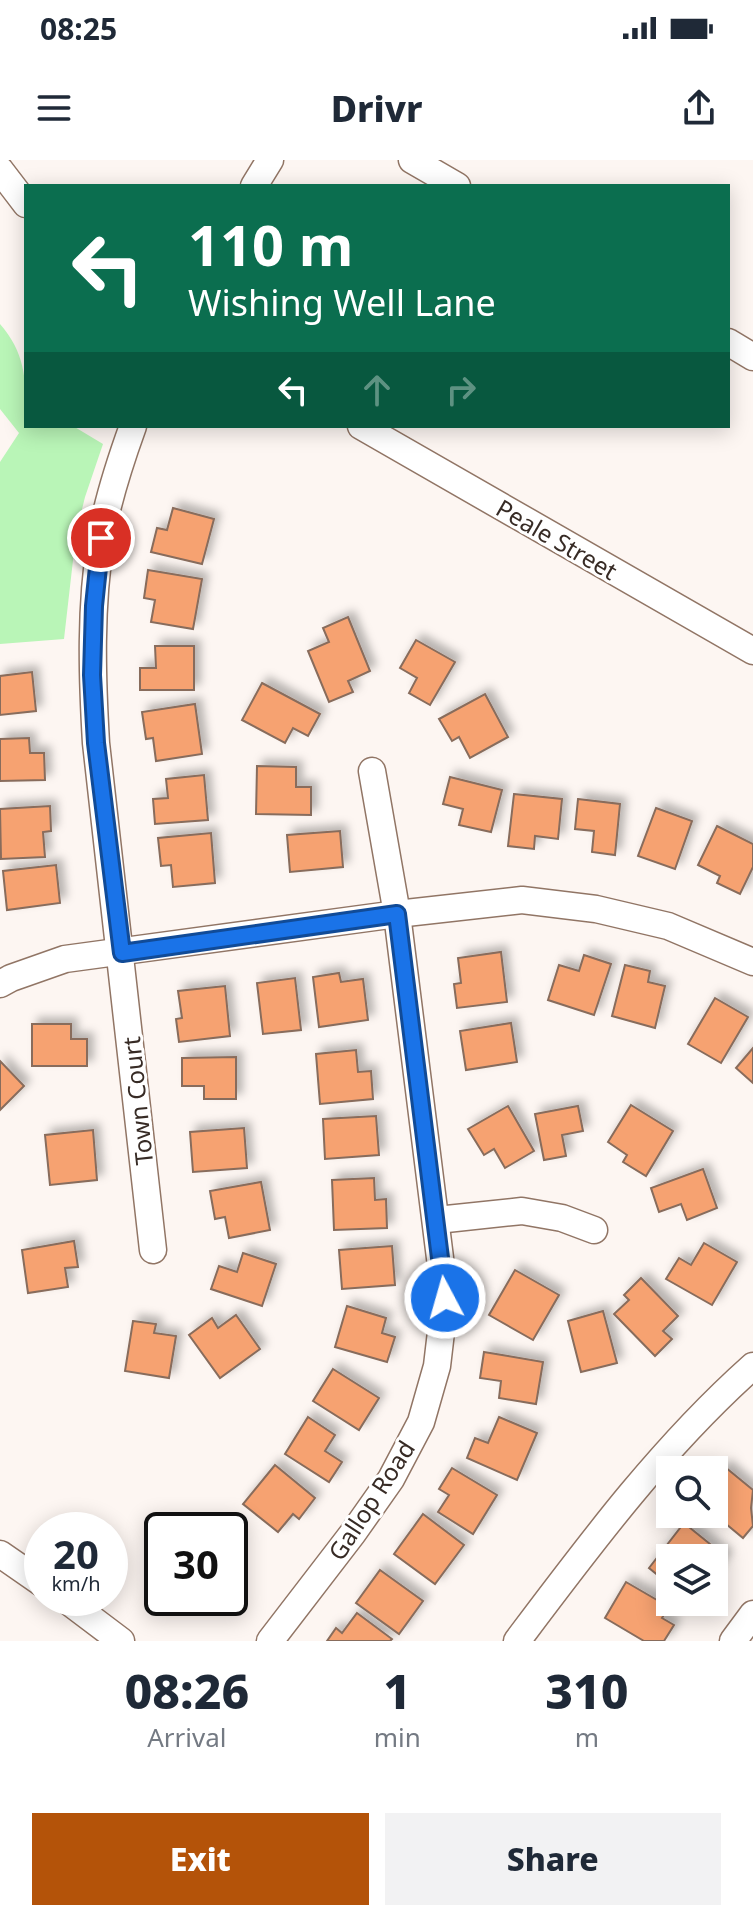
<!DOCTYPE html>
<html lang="en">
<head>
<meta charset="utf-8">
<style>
  body { margin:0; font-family:"Noto Sans",sans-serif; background:#f2f2f3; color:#1f2937; height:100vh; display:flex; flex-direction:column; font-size:30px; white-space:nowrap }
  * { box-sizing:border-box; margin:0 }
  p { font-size:26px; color:#747a83 }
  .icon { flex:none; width:44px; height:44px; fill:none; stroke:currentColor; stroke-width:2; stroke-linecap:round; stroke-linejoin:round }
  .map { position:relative; height:1481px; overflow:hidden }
  .sheet { display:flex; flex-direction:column; background:#fff; flex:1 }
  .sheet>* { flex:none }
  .guide { position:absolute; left:24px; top:24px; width:706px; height:244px; border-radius:0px; box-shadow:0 4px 20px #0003; background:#0b6e4f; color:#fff; overflow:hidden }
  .controls { position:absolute; left:656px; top:1296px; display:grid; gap:16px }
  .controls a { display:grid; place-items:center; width:72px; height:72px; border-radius:0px; background:#fff; box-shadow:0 4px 20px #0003; font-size:40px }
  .speed { position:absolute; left:24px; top:1352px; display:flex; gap:16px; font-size:40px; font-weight:700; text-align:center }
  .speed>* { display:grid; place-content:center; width:104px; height:104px; border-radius:50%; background:#fff; box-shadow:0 4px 20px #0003; line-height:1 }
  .speed small { font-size:20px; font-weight:400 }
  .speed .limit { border:4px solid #111; border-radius:12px; background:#fff; color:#111 }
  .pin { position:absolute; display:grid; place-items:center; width:68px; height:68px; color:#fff; margin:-34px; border:4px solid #fff; border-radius:50%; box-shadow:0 2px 8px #0007 }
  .me { position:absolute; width:88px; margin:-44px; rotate:354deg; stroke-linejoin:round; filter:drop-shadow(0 0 6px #0008) }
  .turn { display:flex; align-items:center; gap:28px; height:168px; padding:0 32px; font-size:36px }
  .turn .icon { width:104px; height:104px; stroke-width:2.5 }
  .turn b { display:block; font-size:56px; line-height:68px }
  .lanes { display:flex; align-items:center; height:76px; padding:0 32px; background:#0003; justify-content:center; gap:40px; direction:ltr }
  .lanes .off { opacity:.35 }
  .eta { display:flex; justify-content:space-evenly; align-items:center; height:136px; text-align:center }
  .eta b { font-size:48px; font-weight:800; line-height:56px }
  .button { display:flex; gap:16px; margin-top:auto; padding:16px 32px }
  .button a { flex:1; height:92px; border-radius:0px; background:#b45309; color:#fff; font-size:32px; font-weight:800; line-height:92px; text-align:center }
  .button a+a { background:#f2f2f3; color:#1f2937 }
  .status { display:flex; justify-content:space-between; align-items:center; height:56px; padding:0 40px; background:#fff; direction:ltr }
  .status svg { height:22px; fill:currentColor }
  header { display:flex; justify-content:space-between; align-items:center; height:104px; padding:0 32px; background:#fff; font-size:36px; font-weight:800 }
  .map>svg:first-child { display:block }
</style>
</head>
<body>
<div class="status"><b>08:25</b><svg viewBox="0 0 49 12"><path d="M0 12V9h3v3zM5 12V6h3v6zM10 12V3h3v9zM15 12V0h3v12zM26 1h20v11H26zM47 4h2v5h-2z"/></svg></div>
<header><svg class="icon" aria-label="menu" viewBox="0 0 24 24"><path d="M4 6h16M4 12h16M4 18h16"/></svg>Drivr<svg class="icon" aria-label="share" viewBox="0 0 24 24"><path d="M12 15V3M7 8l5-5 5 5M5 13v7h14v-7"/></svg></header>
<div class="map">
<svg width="753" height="1481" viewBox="0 0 753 1481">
  <defs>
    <filter id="shadow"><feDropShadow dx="6" dy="-6" stdDeviation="4" flood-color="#0004"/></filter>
  </defs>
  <rect width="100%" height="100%" fill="#fdf6f2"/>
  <!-- green -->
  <path fill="#b9f5b7" d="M0,164C28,196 26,226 26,266H73L103,284L85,337L76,374L64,479L0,484V302L19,273L0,249Z"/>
  <!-- building -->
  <g fill="#f6a271" stroke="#886c5c" stroke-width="2" filter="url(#shadow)">
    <path d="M173,348L214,359L202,404L151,392L157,368L167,370Z"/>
    <path d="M148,410L202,419L193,469L151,462L155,440L144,438Z"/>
    <path d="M348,457L370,511L348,521L353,532L329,542L308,491L329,482L323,468Z"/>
    <path d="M416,480L455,502L430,545L409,533L417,518L400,508Z"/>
    <path d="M155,486H194V530H140V508H156Z"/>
    <path d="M32,512L36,551L0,555V516Z"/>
    <path d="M262,523L320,554L308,576L293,568L285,583L242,560Z"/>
    <path d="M485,534L508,577L470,598L459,577L452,581L439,559Z"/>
    <path d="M195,544L202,594L156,601L153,578L146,579L142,552Z"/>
    <path d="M29,578L30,593H44L45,620L0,621V579Z"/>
    <path d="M257,606L296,607V627H311V655L256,654Z"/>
    <path d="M204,615L208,660L155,664L153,639L168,638L166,619Z"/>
    <path d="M450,617L502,630L491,672L459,665L463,649L443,644Z"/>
    <path d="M514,634L562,639L558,679L535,676L534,689L508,686Z"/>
    <path d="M578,639L620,644L615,695L592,692L594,671L575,669Z"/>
    <path d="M50,646L51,671L43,672L45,697L1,699L0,649Z"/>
    <path d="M656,648L692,661L675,709L638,696Z"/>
    <path d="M717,666L753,684V707L740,734L717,723L720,716L698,705Z"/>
    <path d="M340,671L343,707L290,712L287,675Z"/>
    <path d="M211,673L215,723L173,727L171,705L161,706L158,678Z"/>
    <path d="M56,705L60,743L7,750L3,711Z"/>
    <path d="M501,792L507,842L457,848L454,824L461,823L458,798Z"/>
    <path d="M584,795L611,804L594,855L548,840L559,805L579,811Z"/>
    <path d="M625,805L650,811L648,822L665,826L655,868L612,856Z"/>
    <path d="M339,813L341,822L363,819L368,860L319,867L313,817Z"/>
    <path d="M295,818L301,870L263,874L257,823Z"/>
    <path d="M225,826L230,876L179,882L176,859L182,858L178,831Z"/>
    <path d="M715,838L748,857L721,903L688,884Z"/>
    <path d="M511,863L517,902L466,910L460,871Z"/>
    <path d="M32,864H71V879H87V906H32Z"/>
    <path d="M753,888V923L736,908Z"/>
    <path d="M356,890L358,912L371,911L373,939L320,944L316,894Z"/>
    <path d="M236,897V939H204V926H182V898Z"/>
    <path d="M0,901L24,926L0,950Z"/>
    <path d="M631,945L673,971L646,1016L623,1002L627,995L608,982Z"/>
    <path d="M508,946L534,991L505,1008L494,989L484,995L468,969Z"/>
    <path d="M578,946L583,971L562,975L566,996L544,1000L535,954Z"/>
    <path d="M376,956L379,995L325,999L323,959Z"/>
    <path d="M244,968L247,1008L193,1012L190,972Z"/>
    <path d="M93,970L97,1020L50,1025L45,975Z"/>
    <path d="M703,1009L717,1048L687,1060L681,1044L659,1052L651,1028Z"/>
    <path d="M374,1018L375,1040L386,1039L387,1068L334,1070L332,1020Z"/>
    <path d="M261,1022L270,1070L229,1078L225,1057L215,1059L210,1031Z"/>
    <path d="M74,1081L78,1107L65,1108L68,1127L28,1133L22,1090Z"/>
    <path d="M704,1083L737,1102L712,1145L666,1119L679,1098L691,1105Z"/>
    <path d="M392,1086L395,1125L342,1129L339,1090Z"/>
    <path d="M243,1093L276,1104L262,1146L211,1129L219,1106L237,1112Z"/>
    <path d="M515,1110L559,1135L533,1180L489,1155Z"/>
    <path d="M641,1118L678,1156L663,1171L672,1179L655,1196L614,1154L629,1140L624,1135Z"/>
    <path d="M347,1146L386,1158L382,1173L395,1177L387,1202L335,1187Z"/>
    <path d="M603,1151L617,1203L581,1212L568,1161Z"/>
    <path d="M236,1155L260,1189L220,1218L189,1175L212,1158L218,1168Z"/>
    <path d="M133,1161L156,1164L154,1173L176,1176L169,1218L125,1211Z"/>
    <path d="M484,1192L543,1202L536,1244L499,1238L501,1221L480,1218Z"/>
    <path d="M333,1209L379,1238L359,1270L313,1241Z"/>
    <path d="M308,1257L335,1275L325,1291L342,1302L329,1322L285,1294Z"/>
    <path d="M499,1257L537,1273L517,1320L467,1298L475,1278L488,1283Z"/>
    <path d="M275,1305L315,1338L299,1359L293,1354L278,1372L243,1344Z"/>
    <path d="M725,1307L753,1330L751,1348L753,1366L743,1378L714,1354V1320Z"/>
    <path d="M452,1308L497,1335L473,1374L438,1352L449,1335L439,1329Z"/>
    <path d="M423,1354L464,1385L435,1424L394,1394Z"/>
    <path d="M684,1363L726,1397L714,1413V1398H670V1414L665,1421L649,1408Z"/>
    <path d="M380,1410L423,1441L399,1474L356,1443Z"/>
    <path d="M626,1422L669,1447L662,1458L674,1465L664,1481H644L605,1458Z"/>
    <path d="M357,1453L392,1479L390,1481H327L336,1468L342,1473Z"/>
  </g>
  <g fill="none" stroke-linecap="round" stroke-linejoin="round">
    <defs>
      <g id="street">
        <path d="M412,0L457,26"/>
        <path d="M0,10L26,44"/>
        <path d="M254,26L270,0"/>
        <path d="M728,182L753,197"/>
        <path d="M133,266C120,302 107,341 101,379C90,447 92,515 96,583L153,1090"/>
        <path d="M361,266L753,491"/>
        <path d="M0,824L11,818L65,799L397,754L522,740L596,749L668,766L753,802"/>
        <path d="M437,1060L522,1051L562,1058L594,1070"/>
        <path d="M0,1394L42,1423"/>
        <path d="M64,1438L121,1481"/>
        <path d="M270,1481L353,1373L391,1319L421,1262L437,1206L445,1138L397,754L372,611"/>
        <path d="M517,1481C590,1384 662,1287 753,1206"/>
        <path d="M733,1481L753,1454"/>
      </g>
    </defs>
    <!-- street casing -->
    <use href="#street" stroke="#917565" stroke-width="29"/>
    <!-- street -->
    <use href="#street" stroke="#fff" stroke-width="26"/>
  </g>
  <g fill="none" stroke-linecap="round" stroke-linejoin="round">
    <defs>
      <path id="route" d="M101,378L94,446L92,515L96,583L122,793L397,754L445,1138"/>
    </defs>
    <!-- route casing -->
    <use href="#route" stroke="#114b97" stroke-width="20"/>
    <!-- route -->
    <use href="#route" stroke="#1a73e8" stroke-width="14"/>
  </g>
  <g text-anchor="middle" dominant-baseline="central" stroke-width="6" stroke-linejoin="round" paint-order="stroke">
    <!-- street labels -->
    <g font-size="24" fill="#372b25" stroke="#fff">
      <text transform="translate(557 379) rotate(30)">Peale Street</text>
      <text transform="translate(137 941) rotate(-96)">Town Court</text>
      <text transform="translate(371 1340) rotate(-57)">Gallop Road</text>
    </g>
  </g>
</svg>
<div class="controls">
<a><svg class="icon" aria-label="search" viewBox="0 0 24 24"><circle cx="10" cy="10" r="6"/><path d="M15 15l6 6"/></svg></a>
<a><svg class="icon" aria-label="layers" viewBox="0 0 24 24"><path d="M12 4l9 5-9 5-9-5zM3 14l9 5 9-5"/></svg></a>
</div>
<div class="speed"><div>20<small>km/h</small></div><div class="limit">30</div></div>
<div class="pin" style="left:101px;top:378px;background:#d93025"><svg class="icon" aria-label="arrive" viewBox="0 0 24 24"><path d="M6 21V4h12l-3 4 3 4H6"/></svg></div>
<svg class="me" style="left:445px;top:1138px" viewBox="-20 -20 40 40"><circle r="17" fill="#1a73e8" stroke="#fff" stroke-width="3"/><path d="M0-11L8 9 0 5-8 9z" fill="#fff"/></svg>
<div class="guide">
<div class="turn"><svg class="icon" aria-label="left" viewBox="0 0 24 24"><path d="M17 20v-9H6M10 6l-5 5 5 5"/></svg><div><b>110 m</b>Wishing Well Lane</div></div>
<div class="lanes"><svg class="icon" aria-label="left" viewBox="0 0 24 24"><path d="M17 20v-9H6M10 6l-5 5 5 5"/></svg><svg class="icon off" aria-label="ahead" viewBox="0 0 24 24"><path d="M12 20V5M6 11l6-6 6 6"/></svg><svg class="icon off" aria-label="right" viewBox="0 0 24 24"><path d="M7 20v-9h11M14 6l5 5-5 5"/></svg></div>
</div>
</div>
<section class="sheet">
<div class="eta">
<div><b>08:26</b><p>Arrival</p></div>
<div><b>1</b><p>min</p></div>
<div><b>310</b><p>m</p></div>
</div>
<div class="button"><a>Exit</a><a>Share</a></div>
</section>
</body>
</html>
